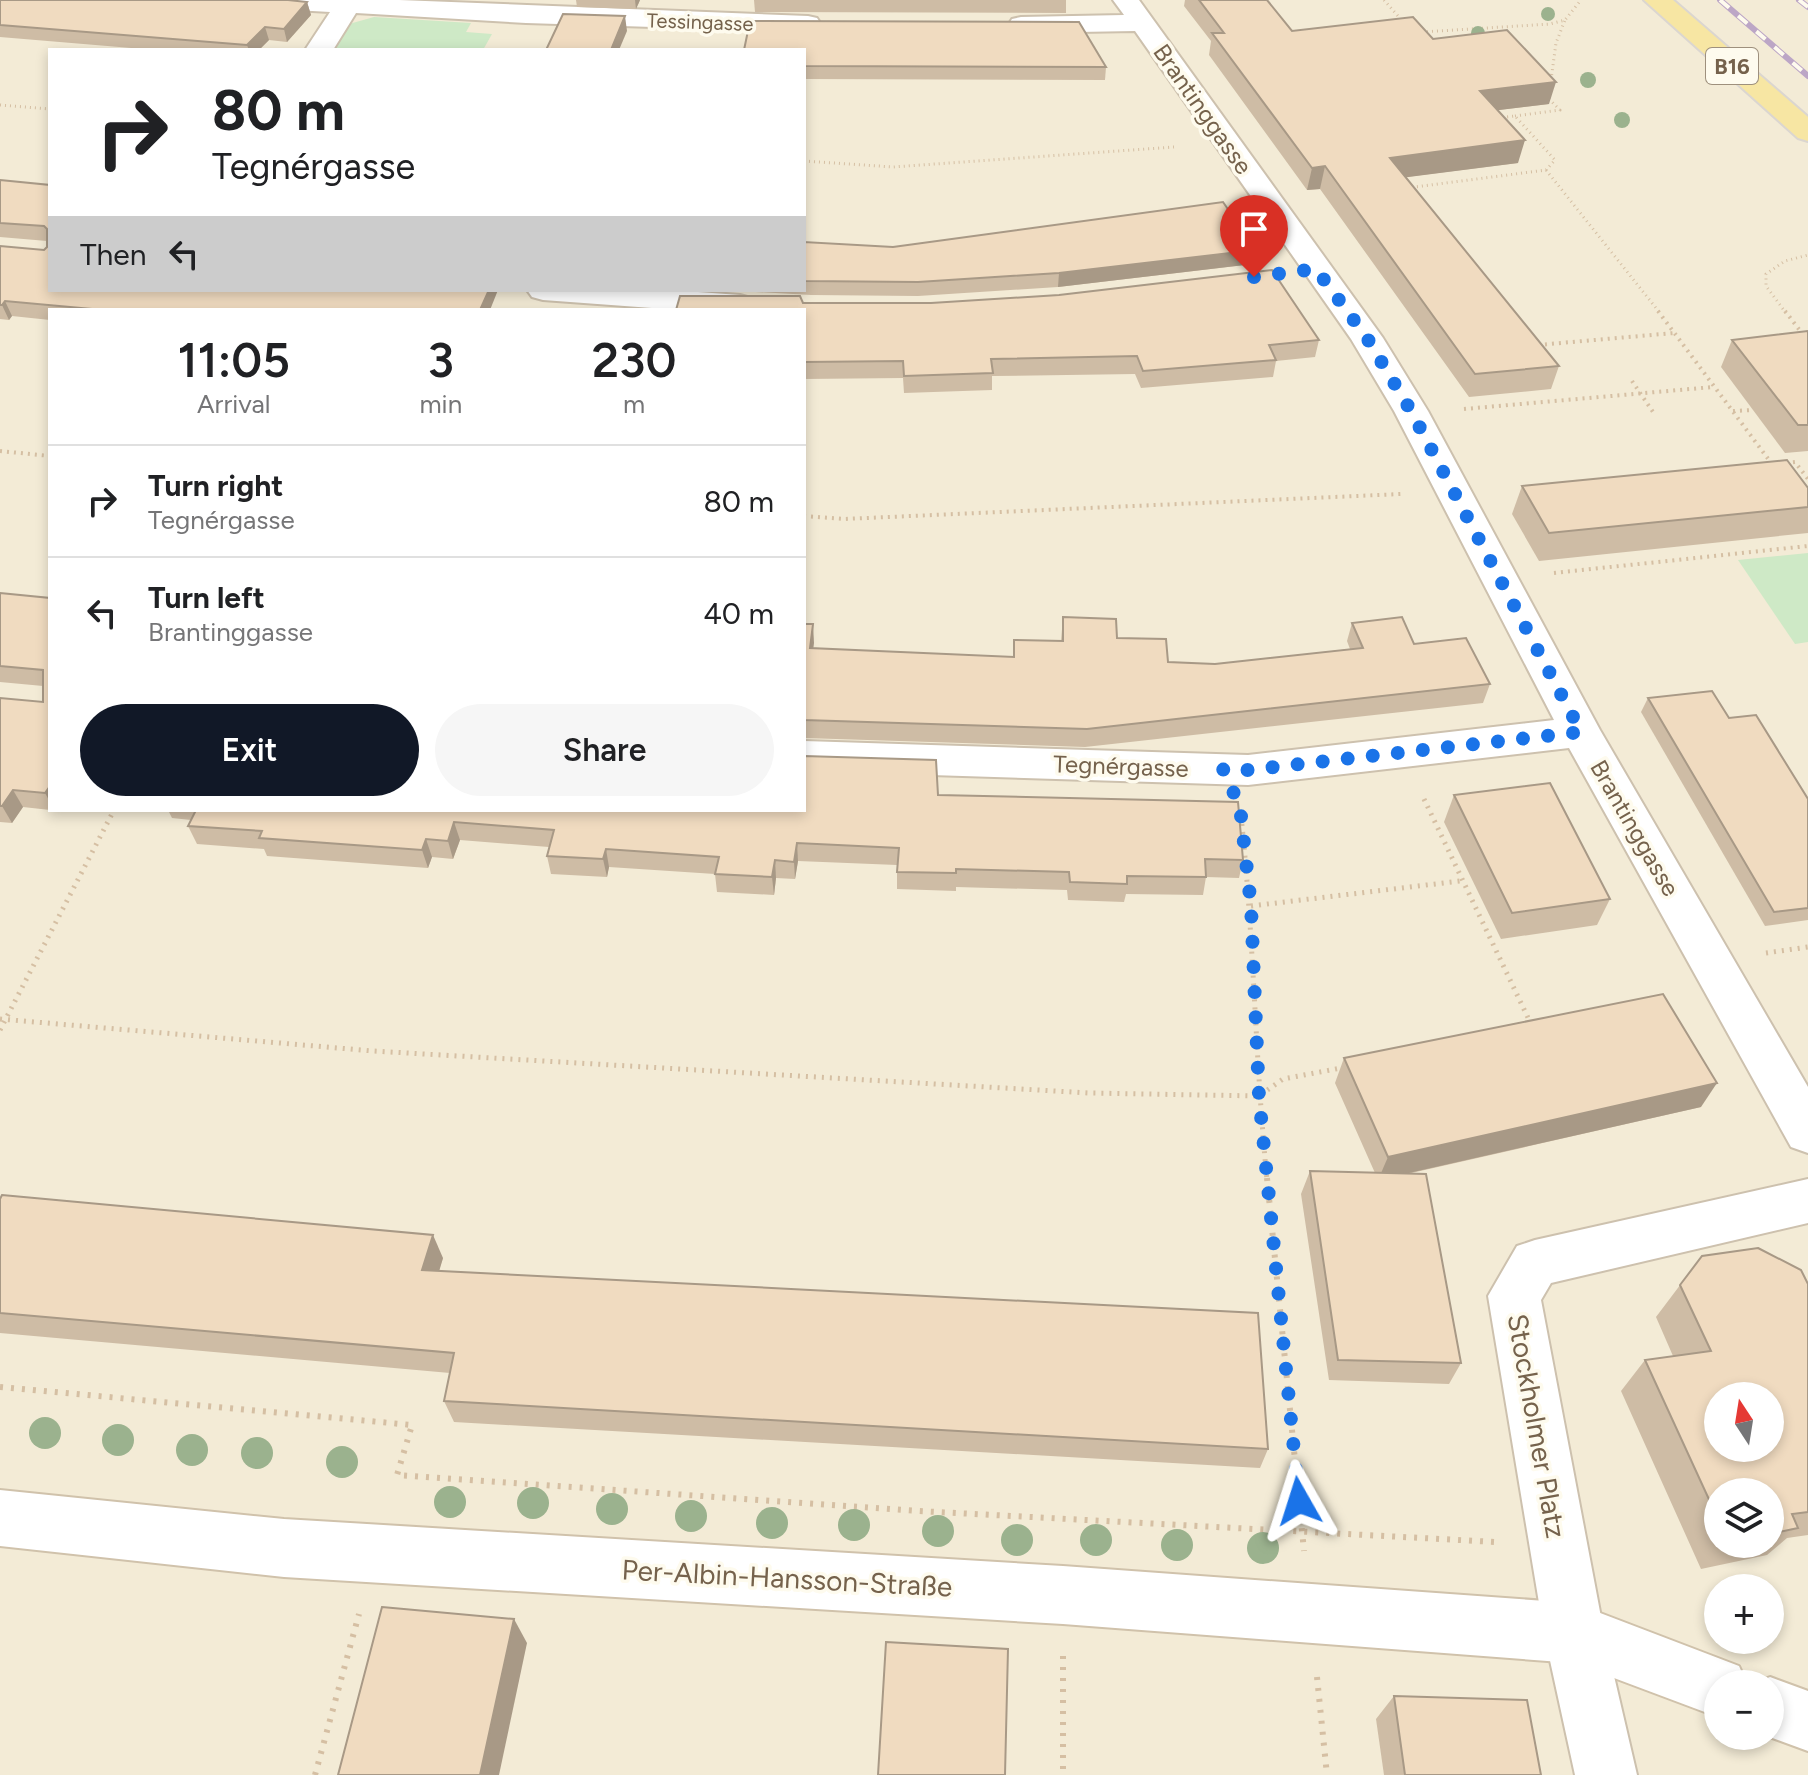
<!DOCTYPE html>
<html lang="en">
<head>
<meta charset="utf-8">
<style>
  body { margin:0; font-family:Figtree,sans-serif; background:#f6f6f6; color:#202124; height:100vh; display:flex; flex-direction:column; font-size:30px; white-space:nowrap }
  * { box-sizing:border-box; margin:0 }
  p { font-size:26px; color:#757577 }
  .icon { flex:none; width:44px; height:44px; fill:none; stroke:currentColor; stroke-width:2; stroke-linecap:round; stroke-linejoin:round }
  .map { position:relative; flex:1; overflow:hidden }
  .panel { position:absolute; left:48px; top:308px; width:758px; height:504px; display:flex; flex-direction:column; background:#fff; border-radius:0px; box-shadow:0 4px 12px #0003 }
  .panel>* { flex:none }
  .banner { position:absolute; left:48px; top:48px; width:758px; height:244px; border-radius:0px; box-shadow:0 4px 12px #0003; background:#fff; color:#202124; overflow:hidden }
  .needle { width:52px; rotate:348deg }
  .tools { position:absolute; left:1704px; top:1382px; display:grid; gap:16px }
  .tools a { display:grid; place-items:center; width:80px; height:80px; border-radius:50%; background:#fff; box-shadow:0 4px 12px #0003; font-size:40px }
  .pin { position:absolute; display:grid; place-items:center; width:68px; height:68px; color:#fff; margin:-82px -34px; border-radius:50% 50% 50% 0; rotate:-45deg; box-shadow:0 0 8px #0007 }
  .pin .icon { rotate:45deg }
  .me { position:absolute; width:88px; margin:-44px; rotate:354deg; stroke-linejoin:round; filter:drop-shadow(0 0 6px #0008) }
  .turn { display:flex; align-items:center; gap:28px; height:168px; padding:0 32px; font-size:36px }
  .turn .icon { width:104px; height:104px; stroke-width:2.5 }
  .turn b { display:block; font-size:56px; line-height:68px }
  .then { display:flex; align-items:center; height:76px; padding:0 32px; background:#0003; gap:16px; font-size:30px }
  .eta { display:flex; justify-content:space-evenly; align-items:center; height:136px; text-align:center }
  .eta b { font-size:48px; font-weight:600; line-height:56px }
  .button { display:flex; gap:16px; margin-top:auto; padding:16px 32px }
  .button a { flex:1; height:92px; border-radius:48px; background:#111827; color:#fff; font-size:32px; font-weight:600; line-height:92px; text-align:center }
  .button a+a { background:#f6f6f6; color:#202124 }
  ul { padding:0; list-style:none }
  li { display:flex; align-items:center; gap:24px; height:112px; padding:0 32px; border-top:2px solid #e0e0e0 }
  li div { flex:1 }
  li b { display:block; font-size:30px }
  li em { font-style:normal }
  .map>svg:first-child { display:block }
</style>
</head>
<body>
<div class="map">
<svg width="1808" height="1775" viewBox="0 0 1808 1775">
  <rect width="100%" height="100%" fill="#fcf7e8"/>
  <!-- residential -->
  <path fill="#f3ebd6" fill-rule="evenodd" d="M0,0H1808V1775H0ZM50,50H804V290H50ZM50,310H804V810H50ZM1718,1396H1770V1448H1718ZM1718,1492H1770V1544H1718ZM1718,1588H1770V1640H1718ZM1718,1684H1770V1736H1718Z"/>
  <!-- green -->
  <g fill="#cee9c6">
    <path d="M374,17L471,23L466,32L492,34L483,50H332L349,24Z"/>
    <path d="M1808,553V642L1795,644L1738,560Z"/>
  </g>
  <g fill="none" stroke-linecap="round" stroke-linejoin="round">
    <defs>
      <g id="street">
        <path d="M246,0H399L808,16L817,18L821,24L817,30L808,32L526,23L356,13L333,50H305L330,12L259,8L250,6Z"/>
        <path d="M1113,0H1139L1383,338L1428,411L1600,730L1808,1087V1153L1791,1147L1569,748L1248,785L804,771V741L1248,755L1554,720L1394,411L1351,339L1135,31L1021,33L1012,31L1008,25L1012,19L1021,17L1124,15Z"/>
        <path d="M527,290H670L740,295L751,298L756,305L753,310H679L543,300L532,297Z"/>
        <path d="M1808,1179V1223L1551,1283L1541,1300L1604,1633L1637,1775H1575L1544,1633L1488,1296L1517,1246L1535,1240Z"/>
      </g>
      <g id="secondary">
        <path d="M0,1490L284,1519L1063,1566L1574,1603L1739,1666L1747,1684H1718V1717L1574,1663L1063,1624L284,1577L0,1546Z"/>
        <path d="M1770,1677L1808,1691V1751L1767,1736H1770V1684H1752Z"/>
      </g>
      <path id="primary" d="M1644,0H1673L1808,117V141L1798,138Z"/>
    </defs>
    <!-- street casing -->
    <use href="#street" stroke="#cdc1ae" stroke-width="4"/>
    <!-- secondary casing -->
    <use href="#secondary" stroke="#d0c2ab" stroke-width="4"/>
    <!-- primary casing -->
    <use href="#primary" stroke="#dbd6d0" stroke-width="4"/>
    <!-- path-far3 -->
    <g stroke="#d5bfa3" stroke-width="3" stroke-dasharray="1 4" stroke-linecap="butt">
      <path d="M1384,0L1404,23"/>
      <path d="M1422,32L1550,24L1565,20L1581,0"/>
      <path d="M1551,80L1556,43L1565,20"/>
      <path d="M0,105L50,109"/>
      <path d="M1515,116L1560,110L1546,96"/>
      <path d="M804,161L893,167L1174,147"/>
      <path d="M1546,170L1660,313"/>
      <path d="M1407,188L1546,170L1555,160L1515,116L1499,118"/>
      <path d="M1786,313L1766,286V274L1785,261L1808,255"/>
    </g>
    <!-- path-far2 -->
    <g stroke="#d5bfa3" stroke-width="4" stroke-dasharray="2 5" stroke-linecap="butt">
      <path d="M1658,311L1772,464"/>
      <path d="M1785,311L1808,341"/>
      <path d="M1538,345L1674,333"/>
      <path d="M1632,381L1653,412"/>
      <path d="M1464,409L1713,387"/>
      <path d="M1733,411L1753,410"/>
      <path d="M0,451L50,456"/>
      <path d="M1786,463L1795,462L1808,479"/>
      <path d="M804,516L844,519L1401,494"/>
      <path d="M1554,573L1808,546"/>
    </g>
    <!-- path-far1 -->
    <g stroke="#d5bfa3" stroke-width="5" stroke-dasharray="2 6" stroke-linecap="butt">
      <path d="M1424,799L1531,1024"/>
      <path d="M1241,816C1254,937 1255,1059 1267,1180"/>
      <path d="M1251,906L1460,881"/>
      <path d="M1766,953L1808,947"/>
      <path d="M0,1019L373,1051L1089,1093L1259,1096L1283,1079L1346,1067"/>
      <path d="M0,1030L114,810"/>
    </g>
    <!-- path -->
    <g stroke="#d5bfa3" stroke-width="6" stroke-dasharray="3 8" stroke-linecap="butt">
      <path d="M1267,1178L1304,1551"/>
      <path d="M0,1387L412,1425L397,1475L919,1511L1496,1542"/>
      <path d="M1063,1656V1775"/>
      <path d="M1317,1677L1327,1775"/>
      <path d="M315,1775L359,1614"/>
    </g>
    <!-- street -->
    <use href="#street" fill="#fff" fill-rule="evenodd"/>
    <!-- secondary -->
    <use href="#secondary" fill="#fff" fill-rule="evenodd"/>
    <!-- primary -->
    <use href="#primary" fill="#f7e6a3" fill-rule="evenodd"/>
    <defs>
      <g id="rail">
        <path d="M1720,0L1808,76"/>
        <path d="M1799,0L1808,7"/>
      </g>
    </defs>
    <!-- rail casing -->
    <use href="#rail" stroke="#bca6c6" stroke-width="6"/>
    <!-- rail -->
    <use href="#rail" stroke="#fefbee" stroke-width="4" stroke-dasharray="12" stroke-linecap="butt"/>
  </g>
  <!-- trees -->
  <g fill="#9bb28e">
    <circle cx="1548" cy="14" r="7"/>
    <circle cx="1478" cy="33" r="7"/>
    <circle cx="1588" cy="80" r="8"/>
    <circle cx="1622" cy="120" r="8"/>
    <circle cx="45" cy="1433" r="16"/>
    <circle cx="118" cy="1440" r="16"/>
    <circle cx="192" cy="1450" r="16"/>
    <circle cx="257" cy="1453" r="16"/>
    <circle cx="342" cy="1462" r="16"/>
    <circle cx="450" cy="1502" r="16"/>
    <circle cx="533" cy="1503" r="16"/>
    <circle cx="612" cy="1509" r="16"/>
    <circle cx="691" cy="1516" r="16"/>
    <circle cx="772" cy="1523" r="16"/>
    <circle cx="854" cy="1525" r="16"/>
    <circle cx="938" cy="1531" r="16"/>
    <circle cx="1017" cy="1540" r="16"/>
    <circle cx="1096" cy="1540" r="16"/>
    <circle cx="1177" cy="1545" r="16"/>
    <circle cx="1263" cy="1548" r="16"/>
  </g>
  <!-- wall -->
  <g fill="#cebca5" fill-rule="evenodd">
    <path d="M0,0L307,2L311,15L287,42L269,40L259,50H155L0,37Z"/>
    <path d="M576,0H640L636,9L577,7Z"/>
    <path d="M754,0H1066V13L755,12Z"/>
    <path d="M1185,0H1267L1292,31L1433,39L1549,104L1498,110L1518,163L1406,177L1559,366L1551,389L1469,397L1320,189L1307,190L1209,55L1211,41L1184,6Z"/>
    <path d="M804,50L1106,67L1105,80L804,79Z"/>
    <path d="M0,180L490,310H50V320L12,316L9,320L0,319V246L44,250L47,247V241L0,237Z"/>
    <path d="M804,242L893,247L1256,250L1253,264L1058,287L918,296L811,295L721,290H804Z"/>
    <path d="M803,303L1319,340L1315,357L1276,361L1273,377L1141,388L1135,374L992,376V390L904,393L903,378L804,379Z"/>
    <path d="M1808,331V451L1785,453L1721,367L1732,340Z"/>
    <path d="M1522,486L1808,488V533L1539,561L1512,514Z"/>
    <path d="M0,593L50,598V810L23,807L12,823L0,822V698L43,702V686L0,682Z"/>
    <path d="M1063,617L1117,638L1168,662L1215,664L1350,649L1347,641L1352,623L1414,644L1490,684L1483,703L1085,747L804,738V624H813V648L1013,657L1014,640L1061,641Z"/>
    <path d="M1648,698L1808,799V920L1765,926L1641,712Z"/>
    <path d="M938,795L1243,860L1239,878L1206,877L1203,895L1126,894L1124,902L1068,900L1067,890L956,887V891L897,889V865L798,861L795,879L776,878L774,895L717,892L715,874L609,867L607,877L551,874L547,856L549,847L460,840L453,859L432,857L428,868L267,856L264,849L197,844L188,826L191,820L172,818L168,810H804Z"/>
    <path d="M1454,795L1610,899L1597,925L1501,939L1444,822Z"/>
    <path d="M1344,1058L1701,1107L1407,1174L1461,1363L1449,1384L1329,1380L1301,1194L1310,1171L1375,1173L1335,1083Z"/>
    <path d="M0,1199L443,1258L439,1270L1268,1449L1260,1468L454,1422L444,1401L450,1373L0,1333Z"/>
    <path d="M1702,1256L1808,1284V1535L1787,1538L1767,1555L1701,1569L1621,1391L1645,1360L1673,1356L1656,1317ZM1718,1492H1770V1544H1718Z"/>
    <path d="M1394,1696L1541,1775H1384L1376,1719Z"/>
  </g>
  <!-- shaded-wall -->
  <g fill="#a89986">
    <path d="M635,0H640L636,9Z"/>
    <path d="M307,2L311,15L287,42L284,29Z"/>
    <path d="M625,16L627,31L619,50H611Z"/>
    <path d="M265,27L269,40L259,50H249L247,45Z"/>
    <path d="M1556,82L1549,104L1475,113L1480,91Z"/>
    <path d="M1525,140L1518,163L1385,180L1390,158Z"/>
    <path d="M1325,166L1320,189L1307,190L1312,168Z"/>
    <path d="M1256,250L1253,264L1058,287L1059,273Z"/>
    <path d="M489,290H498L490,310H480Z"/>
    <path d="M5,301L12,316L9,320L2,305Z"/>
    <path d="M813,624L814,643L811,666L810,648Z"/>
    <path d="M50,786V802L45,793Z"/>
    <path d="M13,790L23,807L12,823L2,806Z"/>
    <path d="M454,822L460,840L453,859L448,841Z"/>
    <path d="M426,839L432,857L428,868L422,850Z"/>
    <path d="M797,843L798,861L795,879L794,862Z"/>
    <path d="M606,849L609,867L607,877L603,859Z"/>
    <path d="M775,860L776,878L774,895L772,877Z"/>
    <path d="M1717,1083L1701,1107L1378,1180L1388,1157Z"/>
    <path d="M433,1235L443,1258L433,1292L422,1270Z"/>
    <path d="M514,1619L527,1643L499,1775H480Z"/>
  </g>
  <!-- building -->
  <g fill="#f0dbc0" stroke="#a89986" stroke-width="2" fill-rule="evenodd">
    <path d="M0,0H288L307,2L284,29L265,27L247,45L0,25Z"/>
    <path d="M1199,0H1267L1292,31L1413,17L1433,39L1507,30L1556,82L1480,91L1525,140L1390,158L1559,366L1475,374L1325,166L1312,168L1212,33H1224Z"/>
    <path d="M563,14L625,16L611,50H546Z"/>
    <path d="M750,21L1079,22L1106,67L804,66V50H744Z"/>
    <path d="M0,180L50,185V290H489L480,310H103L5,301L2,305H0V246L44,250L47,247V229L44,226L0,223Z"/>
    <path d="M1223,202L1256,250L1059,273L918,282L804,281V242L893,247Z"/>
    <path d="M1272,270L1319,340L1269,345L1276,360L1143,371L1137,356L991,359L993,373L904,376L903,361L804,362V310H676L680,296H800L803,303H931L1059,295Z"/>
    <path d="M1808,331V425H1798L1732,340Z"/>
    <path d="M1787,460L1808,488V507L1549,533L1522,486Z"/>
    <path d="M0,593L50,598V786L45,793L13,790L2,806H0V698L43,702V670L0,666Z"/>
    <path d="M1063,617L1116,619L1117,638L1166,639L1168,662L1215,664L1363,648L1352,623L1402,617L1414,644L1466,638L1490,684L1087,729L804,720V624H813L810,648L1014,657V640L1063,641Z"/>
    <path d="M1712,691L1729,718L1756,715L1808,799V908L1774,912L1648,698Z"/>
    <path d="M804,756L936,760L938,795L1238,802L1243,860L1205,859L1206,877L1127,876V884L1070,882L1069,872L956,869V873L897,872L899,848L797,843L794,862L775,860L772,877L715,874L719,857L606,849L603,859L547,856L554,830L454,822L448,841L426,839L422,850L259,838L262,831L188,826L196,810H804Z"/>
    <path d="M1550,783L1610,899L1512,913L1454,795Z"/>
    <path d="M1663,994L1717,1083L1388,1157L1344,1058Z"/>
    <path d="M1310,1171L1426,1174L1461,1363L1338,1360Z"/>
    <path d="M2,1195L433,1235L422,1270L1258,1313L1268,1449L444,1401L454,1353L0,1313V1199Z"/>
    <path d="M1758,1248L1801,1270L1808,1284V1512L1792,1514L1798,1528L1770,1534V1492H1718V1519L1645,1360L1711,1351L1680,1285L1702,1256ZM1718,1396H1770V1448H1718Z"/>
    <path d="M382,1607L514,1619L480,1775H338Z"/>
    <path d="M886,1642L1008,1649L1005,1775H878Z"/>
    <path d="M1394,1696L1527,1700L1541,1775H1405Z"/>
  </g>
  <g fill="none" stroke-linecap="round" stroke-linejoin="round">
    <!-- route -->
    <path stroke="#1a73e8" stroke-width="14" stroke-dasharray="0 25.2" d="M1254,277L1316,269L1367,338L1411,411L1581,732L1248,770L1223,769L1240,807L1251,906L1259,1096L1299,1501"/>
  </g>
  <g text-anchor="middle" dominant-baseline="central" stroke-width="7" stroke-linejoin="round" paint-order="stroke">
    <!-- far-street labels -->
    <g font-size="20" fill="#75624c" stroke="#fefbee">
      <text transform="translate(700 22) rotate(2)">Tessingasse</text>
    </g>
    <!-- shield labels -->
    <rect fill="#fefbee" stroke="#9e907d" stroke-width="2" x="1706" y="48" width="52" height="36" rx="6"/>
    <g font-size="22" font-weight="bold" fill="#75624c">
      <text x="1732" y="66">B16</text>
    </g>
    <!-- street labels -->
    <g font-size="24" fill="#75624c" stroke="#fefbee">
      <text transform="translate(1203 109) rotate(55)">Brantinggasse</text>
      <text transform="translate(1121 766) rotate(2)">Tegnérgasse</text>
      <text transform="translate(1635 828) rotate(60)">Brantinggasse</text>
    </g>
    <!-- near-street labels -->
    <g font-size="28" fill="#75624c" stroke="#fefbee">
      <text transform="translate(1537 1426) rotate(80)">Stockholmer Platz</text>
      <text transform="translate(787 1578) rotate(3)">Per-Albin-Hansson-Straße</text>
    </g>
  </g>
</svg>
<div class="tools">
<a><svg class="needle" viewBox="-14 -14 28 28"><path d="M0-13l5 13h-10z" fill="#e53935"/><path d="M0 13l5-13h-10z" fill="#757577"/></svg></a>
<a><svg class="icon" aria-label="layers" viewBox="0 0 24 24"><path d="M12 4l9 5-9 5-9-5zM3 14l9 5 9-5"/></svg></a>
<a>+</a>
<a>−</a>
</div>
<div class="pin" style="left:1254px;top:277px;background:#d93025"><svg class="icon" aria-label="arrive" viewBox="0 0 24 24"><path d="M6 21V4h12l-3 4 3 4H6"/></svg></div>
<svg class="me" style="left:1299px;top:1501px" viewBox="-20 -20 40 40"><path d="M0-17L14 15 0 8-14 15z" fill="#1a73e8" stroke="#fff" stroke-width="4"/></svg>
<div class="banner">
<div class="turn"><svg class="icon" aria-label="right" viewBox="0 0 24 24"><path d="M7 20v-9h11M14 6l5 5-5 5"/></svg><div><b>80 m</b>Tegnérgasse</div></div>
<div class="then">Then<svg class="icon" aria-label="left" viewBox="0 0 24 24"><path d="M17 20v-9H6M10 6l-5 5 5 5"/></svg></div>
</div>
<section class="panel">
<div class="eta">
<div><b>11:05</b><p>Arrival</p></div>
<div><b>3</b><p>min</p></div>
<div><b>230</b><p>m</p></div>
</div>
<ul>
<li><svg class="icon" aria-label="right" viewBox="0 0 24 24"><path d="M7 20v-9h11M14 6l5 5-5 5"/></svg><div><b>Turn right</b><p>Tegnérgasse</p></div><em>80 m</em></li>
<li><svg class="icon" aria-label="left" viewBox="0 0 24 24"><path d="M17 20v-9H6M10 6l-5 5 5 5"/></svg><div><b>Turn left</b><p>Brantinggasse</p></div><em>40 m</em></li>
</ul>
<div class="button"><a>Exit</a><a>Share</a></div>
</section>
</div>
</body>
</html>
